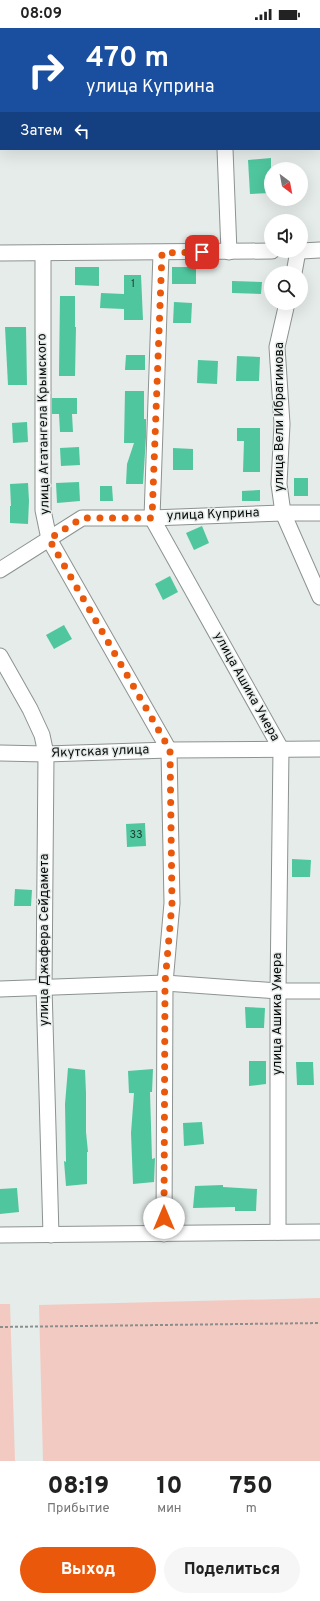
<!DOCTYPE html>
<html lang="ru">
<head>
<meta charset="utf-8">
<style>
  body { margin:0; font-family:Overpass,sans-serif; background:#f6f6f6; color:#222; height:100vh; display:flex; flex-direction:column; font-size:15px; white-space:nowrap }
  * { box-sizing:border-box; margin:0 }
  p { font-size:13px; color:#767676 }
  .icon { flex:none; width:22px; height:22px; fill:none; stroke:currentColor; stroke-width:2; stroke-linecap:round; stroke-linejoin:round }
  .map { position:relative; height:1433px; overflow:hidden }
  .side { display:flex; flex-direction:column; background:#fff; flex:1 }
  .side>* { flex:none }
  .banner { position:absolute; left:0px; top:0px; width:320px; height:122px; box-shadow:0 4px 16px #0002; background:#1a4fa0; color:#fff; overflow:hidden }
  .needle { width:26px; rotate:148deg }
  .buttons { position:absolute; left:264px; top:134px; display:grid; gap:8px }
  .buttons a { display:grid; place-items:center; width:44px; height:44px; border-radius:50%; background:#fff; box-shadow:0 4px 16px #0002; font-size:20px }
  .pin { position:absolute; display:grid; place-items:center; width:34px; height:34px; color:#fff; margin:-17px; border-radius:8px; box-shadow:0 2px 6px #0006 }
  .me { position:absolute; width:44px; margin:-22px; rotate:0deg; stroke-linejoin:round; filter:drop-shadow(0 0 3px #0008) }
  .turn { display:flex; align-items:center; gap:14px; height:84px; padding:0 20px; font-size:18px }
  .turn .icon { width:52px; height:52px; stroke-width:2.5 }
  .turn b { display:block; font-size:28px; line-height:34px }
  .then { display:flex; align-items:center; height:38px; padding:0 20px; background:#0003; gap:8px; font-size:15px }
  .eta { display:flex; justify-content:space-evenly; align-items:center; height:68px; text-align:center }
  .eta b { font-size:24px; font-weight:800; line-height:28px }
  .action { display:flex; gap:8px; margin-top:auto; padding:8px 20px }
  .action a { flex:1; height:46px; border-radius:24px; background:#ea580c; color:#fff; font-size:16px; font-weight:800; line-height:46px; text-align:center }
  .action a+a { background:#f6f6f6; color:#222 }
  .status { display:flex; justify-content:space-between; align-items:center; height:28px; padding:0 20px; background:#fff; direction:ltr }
  .status svg { height:11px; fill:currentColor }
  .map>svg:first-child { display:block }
</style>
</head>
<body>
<div class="status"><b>08:09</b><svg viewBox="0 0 49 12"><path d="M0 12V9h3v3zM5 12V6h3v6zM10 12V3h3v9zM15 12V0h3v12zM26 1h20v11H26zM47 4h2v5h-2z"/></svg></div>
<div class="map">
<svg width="320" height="1433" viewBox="0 0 320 1433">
  <rect width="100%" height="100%" fill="#e5ece9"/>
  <!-- green -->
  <g fill="#f3cac1">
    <path d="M320,1270V1433H43L39,1277Z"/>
    <path d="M0,1276H10L15,1433H0Z"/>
  </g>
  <!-- building -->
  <g fill="#4fc69e">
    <path d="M271,130V165L250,166L248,132Z"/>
    <path d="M75,239H99V258L75,257Z"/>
    <rect x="172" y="239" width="24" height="17"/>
    <path d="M124,247H141L143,292H124V281L100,280L101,265L124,266Z"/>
    <path d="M232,253L262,254L261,266L232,265Z"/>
    <path d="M60,268H75V299H76L75,348H59Z"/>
    <path d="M174,274L192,275L191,295H173Z"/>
    <path d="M5,299H26L27,357H8Z"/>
    <path d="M126,327H145V342H125Z"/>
    <path d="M237,328L260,329L259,353H236Z"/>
    <path d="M198,332L218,333L217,356L197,355Z"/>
    <path d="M125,363H144V391H146V409L143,456H126L127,436L134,415H124Z"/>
    <path d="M52,370H77V386H72L73,404H60L59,386H52Z"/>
    <path d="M27,394L28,414L13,415L12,395Z"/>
    <path d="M237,400H260V444H243L244,413H237Z"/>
    <path d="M79,419L80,437L61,438L60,420Z"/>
    <path d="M173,420L193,421V442H173Z"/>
    <rect x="294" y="450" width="14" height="18"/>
    <path d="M79,454L80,473L57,475L56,455Z"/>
    <path d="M28,455L29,473L28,496L10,495V478H11L10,456Z"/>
    <path d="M100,458H112L113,473H100Z"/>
    <path d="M260,462V473H242V463Z"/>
    <path d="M202,498L209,515L194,522L186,505Z"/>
    <path d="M170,548L178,564L163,572L155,556Z"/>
    <path d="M64,597L72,611L54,621L46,607Z"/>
    <path d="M145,795L146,818L127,819L126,796Z"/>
    <path d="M292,831L311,832L310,849H292Z"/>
    <path d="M15,861L32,862L31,878H14Z"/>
    <path d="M245,979L265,980L264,1000H246Z"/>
    <path d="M249,1033H266V1056L249,1058Z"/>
    <path d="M296,1034H313L314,1057H297Z"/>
    <path d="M68,1040L85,1042L86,1065V1104L88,1124H87V1156L66,1158L64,1133L66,1134L65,1076Z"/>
    <path d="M153,1041L152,1064H150L152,1131L155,1130L154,1154L133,1156L131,1105L134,1065H129L128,1043Z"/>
    <path d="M202,1094L204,1116L184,1118L183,1095Z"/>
    <path d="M223,1157V1159L257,1161L256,1183H235V1179L193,1180L195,1158Z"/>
    <path d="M17,1160L19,1184L0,1186V1161Z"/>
  </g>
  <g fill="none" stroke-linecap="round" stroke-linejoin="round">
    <defs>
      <g id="minor">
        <path d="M219,0V1"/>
        <path d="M225,121L229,224"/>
        <path d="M301,223L320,222"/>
        <path d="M0,225L272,223"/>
        <path d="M43,225V482L49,511L169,722L172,875L165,955L164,1206"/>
        <path d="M161,225L152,490L281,721L278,963V1204"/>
        <path d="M294,245L298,223"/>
        <path d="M287,275L277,319L282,396L279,456L283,485L320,569"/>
        <path d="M0,542L82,490H152L283,485H320"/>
        <path d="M0,628L30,681L42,707L46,726L44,959L51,1207"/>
        <path d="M0,725L46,726L169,722L320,721"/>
        <path d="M0,961L165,955L278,963H320"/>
        <path d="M0,1207L320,1204"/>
      </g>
    </defs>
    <!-- minor casing -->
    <use href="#minor" stroke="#8c9390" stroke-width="17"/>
    <!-- path -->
    <path stroke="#8a8f8d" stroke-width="2" stroke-dasharray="3 2" stroke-linecap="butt" d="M0,1299L320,1295"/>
    <!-- minor -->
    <use href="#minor" stroke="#fff" stroke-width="15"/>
  </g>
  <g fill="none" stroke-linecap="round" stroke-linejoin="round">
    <!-- route -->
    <path stroke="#ea580c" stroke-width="7" stroke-dasharray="0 12.6" d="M164,1190L165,955L172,875L170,722L49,511L82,490H152L162,225L202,224"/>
  </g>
  <g text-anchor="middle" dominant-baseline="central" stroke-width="3" stroke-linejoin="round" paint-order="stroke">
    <!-- number labels -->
    <g font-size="11" fill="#1b3a30">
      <text x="133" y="256">1</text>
      <text x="136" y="807">33</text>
    </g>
    <!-- street labels -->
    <g font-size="13" fill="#0a0c0b" stroke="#e5ece9">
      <text transform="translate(280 389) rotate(-90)">улица Вели Ибрагимова</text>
      <text transform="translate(44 396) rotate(-91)">улица Агатангела Крымского</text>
      <text transform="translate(213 487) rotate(-2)">улица Куприна</text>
      <text transform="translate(246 659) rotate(61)">улица Ашика Умера</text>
      <text transform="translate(100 724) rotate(-2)">Якутская улица</text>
      <text transform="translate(45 912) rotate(-90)">улица Джафера Сейдамета</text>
      <text transform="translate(278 986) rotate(-90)">улица Ашика Умера</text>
    </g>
  </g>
</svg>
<div class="buttons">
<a><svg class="needle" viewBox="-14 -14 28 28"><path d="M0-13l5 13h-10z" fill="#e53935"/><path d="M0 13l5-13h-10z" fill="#767676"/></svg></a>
<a><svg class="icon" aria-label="sound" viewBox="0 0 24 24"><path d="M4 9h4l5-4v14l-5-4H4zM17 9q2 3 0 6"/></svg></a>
<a><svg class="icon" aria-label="search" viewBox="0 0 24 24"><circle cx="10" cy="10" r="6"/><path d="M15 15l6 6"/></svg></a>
</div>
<div class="pin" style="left:202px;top:224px;background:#d93025"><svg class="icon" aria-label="arrive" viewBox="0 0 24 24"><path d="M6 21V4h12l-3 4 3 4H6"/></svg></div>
<svg class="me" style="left:164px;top:1190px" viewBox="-20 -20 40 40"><circle r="19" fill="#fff"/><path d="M0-13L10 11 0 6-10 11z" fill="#ea580c"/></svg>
<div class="banner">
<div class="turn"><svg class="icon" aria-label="right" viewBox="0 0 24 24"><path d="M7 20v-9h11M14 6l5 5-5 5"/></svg><div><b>470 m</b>улица Куприна</div></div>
<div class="then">Затем<svg class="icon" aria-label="left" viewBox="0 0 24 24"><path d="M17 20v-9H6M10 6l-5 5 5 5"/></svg></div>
</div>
</div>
<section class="side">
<div class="eta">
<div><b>08:19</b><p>Прибытие</p></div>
<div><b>10</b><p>мин</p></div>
<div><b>750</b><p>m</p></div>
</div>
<div class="action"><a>Выход</a><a>Поделиться</a></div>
</section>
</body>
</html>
